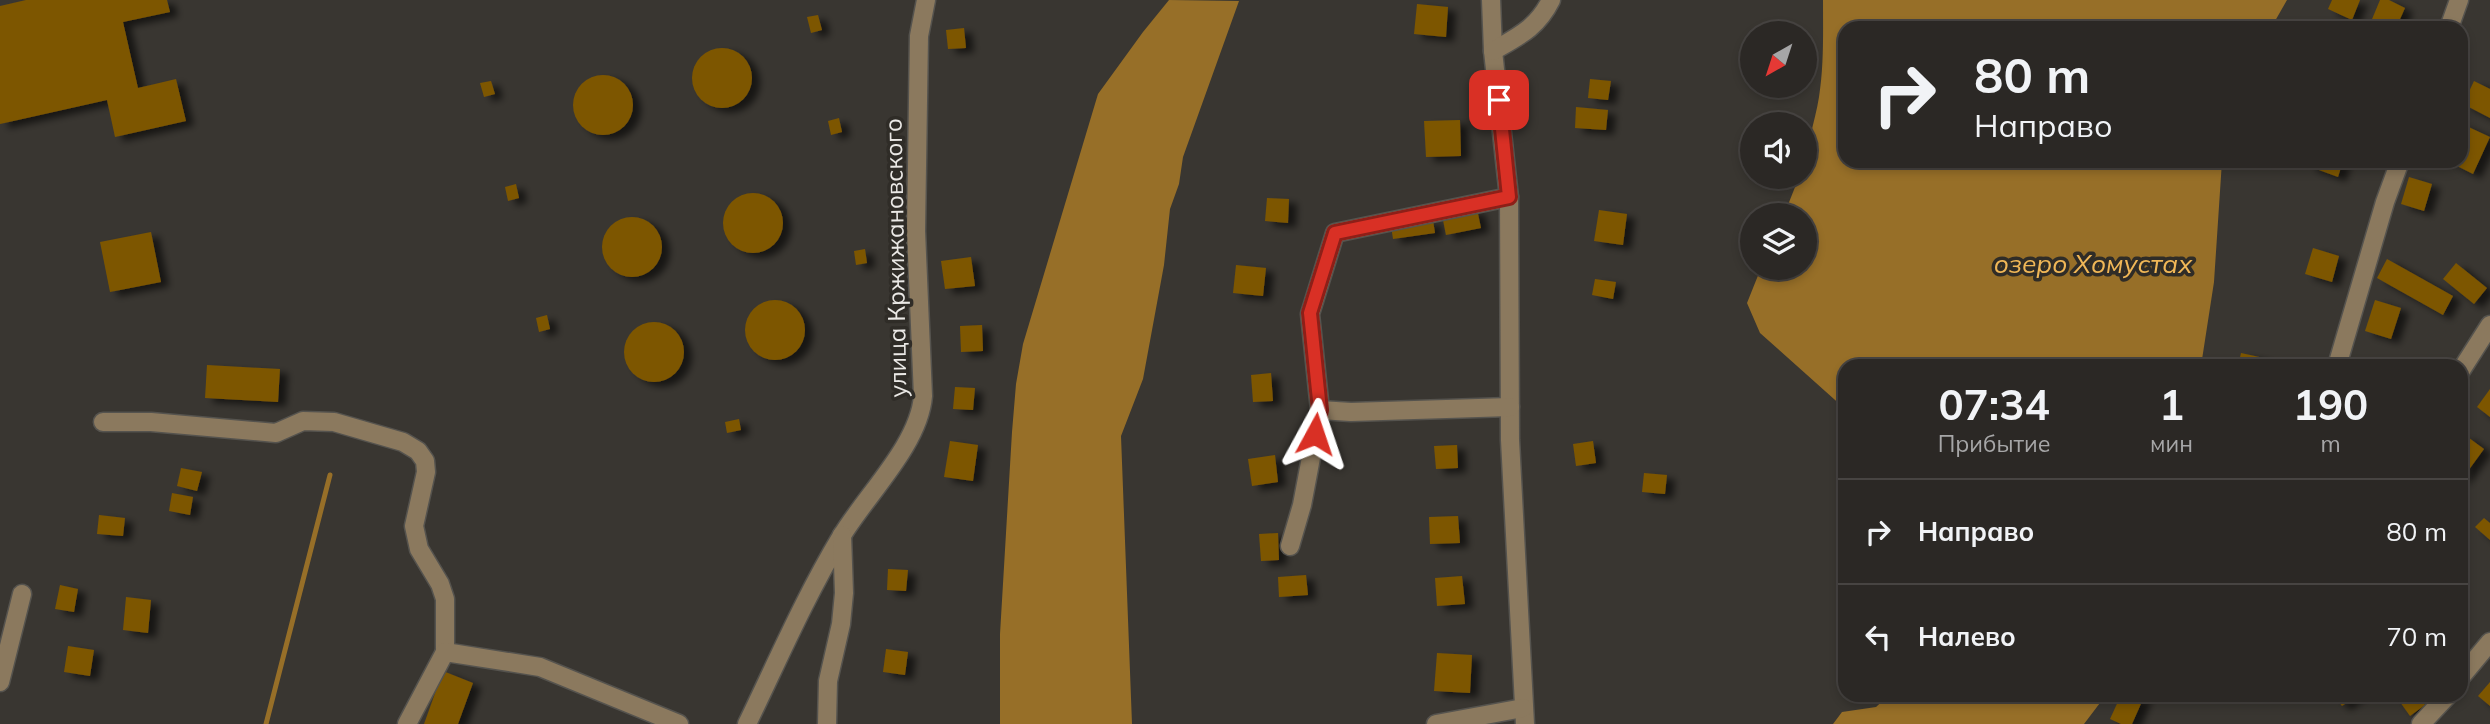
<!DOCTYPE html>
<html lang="ru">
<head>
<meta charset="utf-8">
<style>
  body { margin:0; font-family:Mulish,sans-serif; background:#33302d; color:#f1f3f6; height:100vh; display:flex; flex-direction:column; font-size:26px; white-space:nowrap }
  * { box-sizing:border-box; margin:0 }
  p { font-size:23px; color:#a6a6a7 }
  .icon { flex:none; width:38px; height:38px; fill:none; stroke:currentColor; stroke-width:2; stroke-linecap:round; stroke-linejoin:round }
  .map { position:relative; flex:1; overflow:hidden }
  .details { position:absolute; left:1838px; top:359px; width:630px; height:343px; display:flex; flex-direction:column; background:#2b2825; border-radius:21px; box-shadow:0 4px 10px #0003,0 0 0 2px #474442 }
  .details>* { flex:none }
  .guide { position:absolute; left:1838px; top:21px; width:630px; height:147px; border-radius:21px; box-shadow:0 4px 10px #0003,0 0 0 2px #474442; background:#2b2825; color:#f1f3f6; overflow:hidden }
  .needle { width:46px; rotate:219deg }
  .tools { position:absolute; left:1740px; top:21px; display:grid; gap:14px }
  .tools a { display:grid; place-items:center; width:77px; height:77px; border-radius:50%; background:#2b2825; box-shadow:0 4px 10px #0003,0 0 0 2px #474442; font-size:35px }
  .pin { position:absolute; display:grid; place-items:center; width:60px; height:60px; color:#fff; margin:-30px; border-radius:14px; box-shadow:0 4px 10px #0006 }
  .me { position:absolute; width:77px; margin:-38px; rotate:5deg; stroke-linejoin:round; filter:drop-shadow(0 0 5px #0008) }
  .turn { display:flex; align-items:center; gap:24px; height:147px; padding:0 21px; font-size:32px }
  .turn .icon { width:91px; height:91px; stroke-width:2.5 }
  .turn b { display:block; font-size:49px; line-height:60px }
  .eta { display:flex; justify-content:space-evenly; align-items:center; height:119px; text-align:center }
  .eta b { font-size:42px; font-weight:700; line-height:49px }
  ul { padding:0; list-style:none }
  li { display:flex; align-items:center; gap:21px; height:105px; padding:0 21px; border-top:2px solid #474442 }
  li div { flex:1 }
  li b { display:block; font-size:26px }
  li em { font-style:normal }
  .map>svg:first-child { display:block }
</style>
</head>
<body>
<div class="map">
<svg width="2490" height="724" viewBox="0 0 2490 724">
  <defs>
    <filter id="shadow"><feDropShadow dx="8" dy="4.5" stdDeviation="3.5" flood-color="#0009"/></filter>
  </defs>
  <rect width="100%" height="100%" fill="#393631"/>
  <!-- water -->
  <g fill="#976f28">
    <path d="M1169,0L1239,1L1183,157L1179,184L1170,209L1164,265L1143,379L1121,436L1132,724H1000V634L1012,432L1016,384L1023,344L1098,94L1143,32Z"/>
    <path d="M1823,0H2287L2271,28H1844V161H2222L2214,282L2201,366H1844V408L1760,333L1747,303L1761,268H1804V215H1784L1799,177H1804C1804,151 1815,123 1819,97C1824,65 1823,33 1823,0Z"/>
    <path d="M1889,695H2106L2084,724H1833L1842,712L1876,707Z"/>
  </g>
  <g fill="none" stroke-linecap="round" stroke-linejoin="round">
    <!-- stream -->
    <path stroke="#976f28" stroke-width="5" d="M266,724L330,475"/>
  </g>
  <!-- building -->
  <g fill="#7d5602" filter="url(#shadow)">
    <path d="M26,0H167L170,12L123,22L138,88L176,79L186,121L115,137L107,100L0,124V6Z"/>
    <path d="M2332,0H2360L2352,20L2328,9Z"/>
    <path d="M2380,0H2389L2405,8L2396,28H2379L2370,24Z"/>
    <path d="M1417,4L1448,7L1446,37L1414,34Z"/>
    <path d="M818,15L822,30L811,33L807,17Z"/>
    <path d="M964,28L966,48L948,49L946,30Z"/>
    <circle cx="722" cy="78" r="30"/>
    <circle cx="603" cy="105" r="30"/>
    <path d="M1590,79L1611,81L1608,100L1588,98Z"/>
    <path d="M491,81L495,94L484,97L480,83Z"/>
    <path d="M2474,81L2490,89V118L2463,104Z"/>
    <path d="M1576,107L1608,110L1606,130L1575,128Z"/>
    <path d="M839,118L842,132L831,135L828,121Z"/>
    <path d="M1460,120L1461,156L1426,157L1424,121Z"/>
    <path d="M2460,123L2490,137L2473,174L2447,161H2460Z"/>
    <path d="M2310,161H2343L2338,177L2308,166Z"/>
    <path d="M2409,177L2432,184L2424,211L2401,204Z"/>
    <path d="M516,184L519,198L508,201L505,187Z"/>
    <circle cx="753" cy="223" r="30"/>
    <path d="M1267,198L1289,199L1288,223L1265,221Z"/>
    <path d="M1477,209L1481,228L1446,235L1442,215Z"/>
    <path d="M1599,210L1627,214L1623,245L1594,241Z"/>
    <circle cx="632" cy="247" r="30"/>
    <path d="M1433,220L1435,233L1393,239L1391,226Z"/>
    <path d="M151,232L161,282L110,292L100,242Z"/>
    <path d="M2313,248L2339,256L2332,282L2305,274Z"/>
    <path d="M865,249L867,263L856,265L854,251Z"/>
    <path d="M971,257L975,286L945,289L941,261Z"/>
    <path d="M2387,259L2453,296L2443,315L2377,278Z"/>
    <path d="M2456,263L2487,288L2474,304L2443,279Z"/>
    <path d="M1236,265L1266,268L1263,296L1233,293Z"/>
    <path d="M1595,279L1616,282L1613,299L1592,295Z"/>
    <path d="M2375,300L2401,308L2391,339L2365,331Z"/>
    <circle cx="775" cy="330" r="30"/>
    <path d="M547,315L550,329L539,332L536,318Z"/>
    <circle cx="654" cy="352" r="30"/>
    <path d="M982,325L983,351L961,352L960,326Z"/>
    <path d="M2241,353L2264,358L2262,366H2238Z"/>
    <path d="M207,365L280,369L278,402L205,398Z"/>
    <path d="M1271,373L1273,401L1253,402L1251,375Z"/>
    <path d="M955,387L975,388L973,410L953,409Z"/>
    <path d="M2490,389V417L2477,407Z"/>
    <path d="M739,419L741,430L727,433L725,422Z"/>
    <path d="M2465,435L2484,449L2460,482V441Z"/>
    <path d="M950,441L978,445L973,481L944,477Z"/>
    <path d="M1593,441L1596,463L1576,466L1573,444Z"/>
    <path d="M1457,445L1458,468L1436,469L1434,446Z"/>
    <path d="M1275,455L1278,482L1252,486L1248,459Z"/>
    <path d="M181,468L202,472L197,491L177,486Z"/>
    <path d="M1644,473L1667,475L1665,494L1642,492Z"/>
    <path d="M172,493L193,497L190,515L169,511Z"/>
    <path d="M99,515L125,518L123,536L97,534Z"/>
    <path d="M1458,516L1460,543L1430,544L1429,517Z"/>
    <path d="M2484,518L2490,523V540L2475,527Z"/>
    <path d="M1278,533L1279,560L1261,561L1259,534Z"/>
    <path d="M888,569L908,570L906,591L887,590Z"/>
    <path d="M1306,575L1308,595L1279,597L1278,577Z"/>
    <path d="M1462,576L1465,604L1437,606L1435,578Z"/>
    <path d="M60,585L78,589L74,612L55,609Z"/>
    <path d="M126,597L151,600L148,633L123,630Z"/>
    <path d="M68,646L94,650L90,676L64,672Z"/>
    <path d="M886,649L908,652L905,675L883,672Z"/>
    <path d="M1437,653L1472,655L1470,693L1434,691Z"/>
    <path d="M443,671L473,683L458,724H424Z"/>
    <path d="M2490,682V706L2478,696Z"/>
    <path d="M2121,695L2144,697L2132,724H2121L2110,719Z"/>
    <path d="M2334,695H2358L2342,706Z"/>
    <path d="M2395,695H2418L2425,705L2410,716Z"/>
  </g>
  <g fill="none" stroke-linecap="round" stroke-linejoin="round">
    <defs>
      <g id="minor">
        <path d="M1491,0L1493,51L1509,197L1510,440L1525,724"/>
        <path d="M2449,28L2459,0"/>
        <path d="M1493,51C1519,36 1537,28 1551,0"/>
        <path d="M2337,366L2385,202L2400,161"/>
        <path d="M2460,372L2490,325"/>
        <path d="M1320,410L1351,412L1510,407"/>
        <path d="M103,422H151L276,433L303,421L334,422L403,442L418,451L425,461L426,472L414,526L419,549L440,584L445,599V652"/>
        <path d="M1290,546L1302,505L1320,410L1310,314L1335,233L1509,197"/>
        <path d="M2460,678L2490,642"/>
        <path d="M0,682L22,594"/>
        <path d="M407,724L445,652L540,667L679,724"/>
        <path d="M747,724C777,662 805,597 841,537C866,495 919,445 923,396L916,231L919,36L926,0"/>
        <path d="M827,724L828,681L841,624L844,593L842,535"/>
        <path d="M1436,724L1523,708"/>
        <path d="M2421,724L2448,695"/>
      </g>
    </defs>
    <!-- minor casing -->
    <use href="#minor" stroke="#55534e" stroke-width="21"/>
    <!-- minor -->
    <use href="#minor" stroke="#8b795e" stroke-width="18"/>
  </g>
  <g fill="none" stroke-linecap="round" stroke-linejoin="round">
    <defs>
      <path id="route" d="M1315,434L1320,410L1310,313L1335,233L1509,197L1499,100"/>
    </defs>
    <!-- route casing -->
    <use href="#route" stroke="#8d1f18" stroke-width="18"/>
    <!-- route -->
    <use href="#route" stroke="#d93025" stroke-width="12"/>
  </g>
  <g text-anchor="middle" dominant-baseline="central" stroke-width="7" stroke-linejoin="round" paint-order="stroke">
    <!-- street labels -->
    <g font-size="24" fill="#ebe9e6" stroke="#2f2c27">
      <text transform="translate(895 258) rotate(-91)">улица Кржижановского</text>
    </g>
    <!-- water labels -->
    <g font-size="26" font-style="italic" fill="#f0b757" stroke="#2f2c27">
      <text x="2093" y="263">озеро Хомустах</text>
    </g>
  </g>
</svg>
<div class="tools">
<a><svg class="needle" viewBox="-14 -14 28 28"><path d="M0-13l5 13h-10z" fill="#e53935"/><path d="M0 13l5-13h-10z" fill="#a6a6a7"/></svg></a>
<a><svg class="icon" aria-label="sound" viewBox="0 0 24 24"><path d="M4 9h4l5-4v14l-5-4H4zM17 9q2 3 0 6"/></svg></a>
<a><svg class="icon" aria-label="layers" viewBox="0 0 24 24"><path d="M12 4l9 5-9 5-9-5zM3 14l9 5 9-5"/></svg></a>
</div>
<div class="pin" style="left:1499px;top:100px;background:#d93025"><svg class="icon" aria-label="arrive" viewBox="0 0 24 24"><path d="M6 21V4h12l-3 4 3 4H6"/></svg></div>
<svg class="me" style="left:1315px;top:434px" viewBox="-20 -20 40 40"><path d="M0-17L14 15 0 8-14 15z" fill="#d93025" stroke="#fff" stroke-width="4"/></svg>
<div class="guide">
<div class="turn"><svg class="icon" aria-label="right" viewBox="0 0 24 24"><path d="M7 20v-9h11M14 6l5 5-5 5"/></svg><div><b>80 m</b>Направо</div></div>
</div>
<section class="details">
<div class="eta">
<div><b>07:34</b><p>Прибытие</p></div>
<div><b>1</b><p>мин</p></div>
<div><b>190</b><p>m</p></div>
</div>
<ul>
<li><svg class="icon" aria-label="right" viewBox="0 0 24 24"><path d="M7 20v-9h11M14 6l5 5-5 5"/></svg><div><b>Направо</b></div><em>80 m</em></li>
<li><svg class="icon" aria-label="left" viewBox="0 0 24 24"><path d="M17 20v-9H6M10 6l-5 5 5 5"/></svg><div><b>Налево</b></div><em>70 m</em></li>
</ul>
</section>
</div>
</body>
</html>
